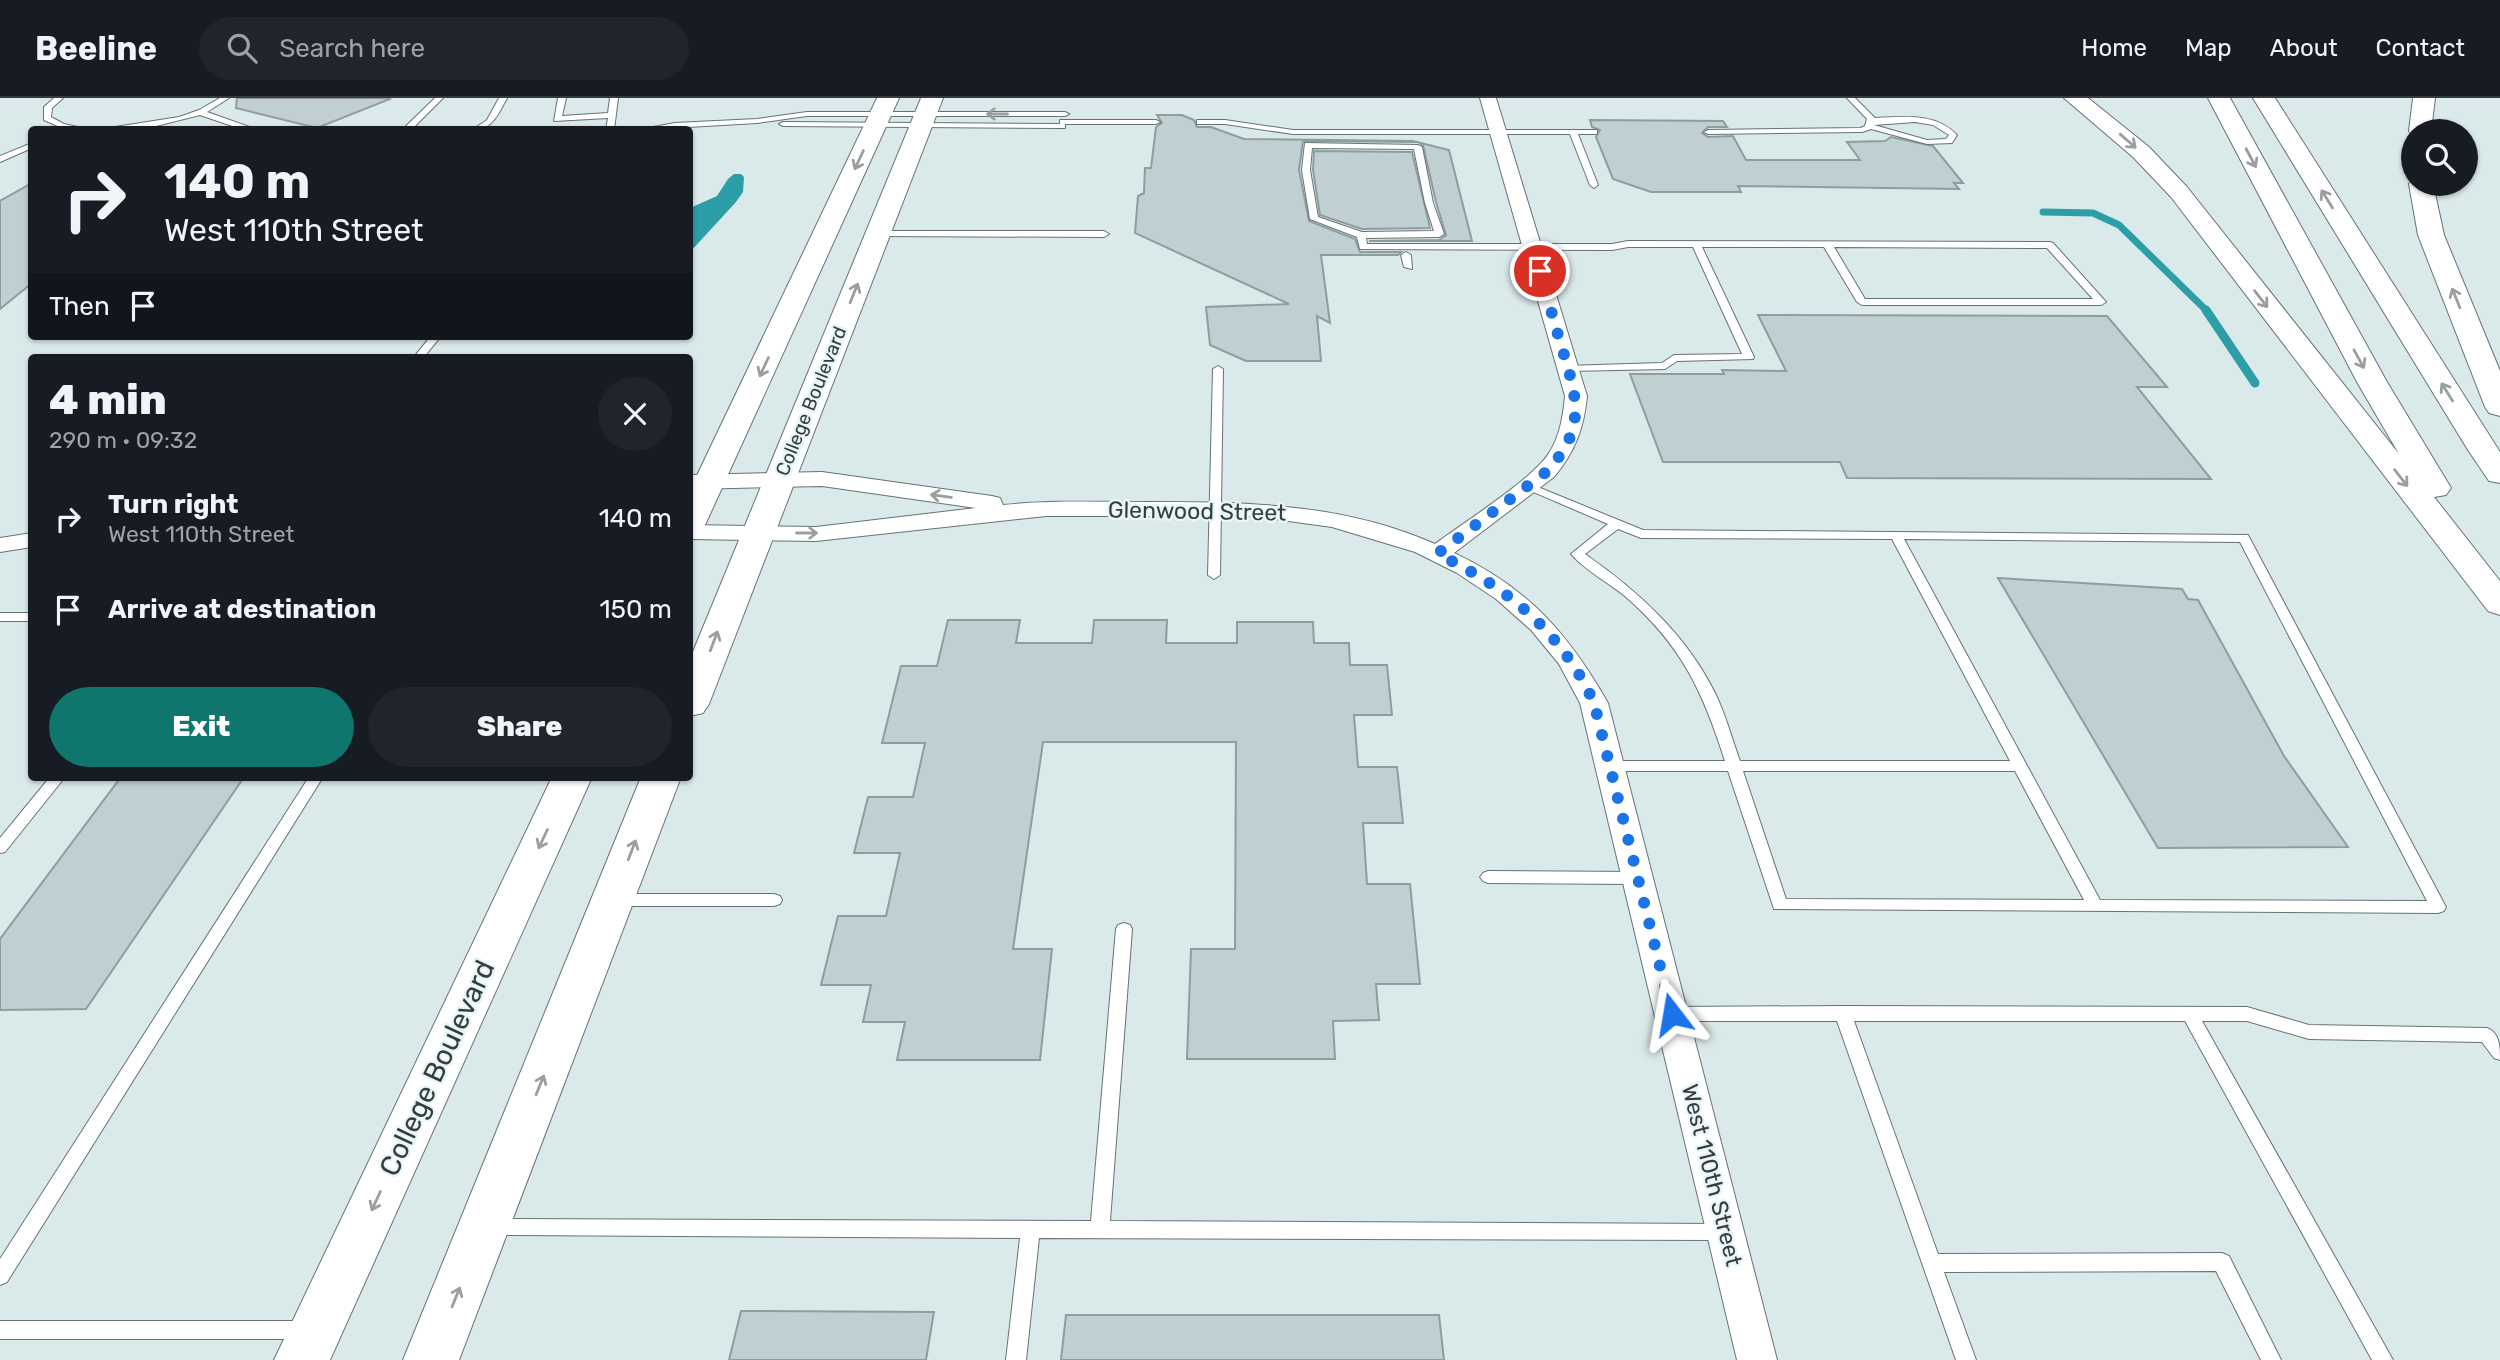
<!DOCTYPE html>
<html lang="en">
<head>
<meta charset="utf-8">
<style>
  body { margin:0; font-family:Rubik,sans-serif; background:#20242c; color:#f1f3f6; height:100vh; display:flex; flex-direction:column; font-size:26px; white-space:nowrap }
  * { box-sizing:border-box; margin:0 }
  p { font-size:23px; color:#9ea1a6 }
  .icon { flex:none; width:38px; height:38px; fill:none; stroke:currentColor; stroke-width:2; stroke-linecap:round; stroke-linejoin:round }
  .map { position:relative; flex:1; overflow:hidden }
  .sheet { position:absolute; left:28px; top:256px; width:665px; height:427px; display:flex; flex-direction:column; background:#171b24; border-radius:7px; box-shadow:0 2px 5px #0004 }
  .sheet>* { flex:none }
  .guide { position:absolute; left:28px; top:28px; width:665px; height:214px; border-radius:7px; box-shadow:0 2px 5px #0004; background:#171b24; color:#f1f3f6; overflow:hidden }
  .buttons { position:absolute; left:2401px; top:21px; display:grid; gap:14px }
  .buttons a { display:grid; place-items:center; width:77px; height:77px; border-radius:50%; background:#171b24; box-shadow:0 2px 5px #0004; font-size:35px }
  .pin { position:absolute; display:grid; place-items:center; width:60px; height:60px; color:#fff; margin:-30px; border:4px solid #fff; border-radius:50%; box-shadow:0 2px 7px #0007 }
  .me { position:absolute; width:77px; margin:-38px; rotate:346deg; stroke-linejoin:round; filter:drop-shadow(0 0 5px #0008) }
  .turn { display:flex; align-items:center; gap:24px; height:147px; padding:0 21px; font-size:32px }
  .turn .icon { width:91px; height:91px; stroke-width:2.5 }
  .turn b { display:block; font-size:49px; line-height:60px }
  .then { display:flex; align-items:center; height:66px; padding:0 21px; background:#0003; gap:14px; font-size:26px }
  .round { display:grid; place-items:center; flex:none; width:74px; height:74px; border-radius:37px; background:#20242c }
  .head { display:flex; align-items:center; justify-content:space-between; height:119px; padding:0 21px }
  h1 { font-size:42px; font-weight:800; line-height:52px }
  .button { display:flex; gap:14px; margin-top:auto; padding:14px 21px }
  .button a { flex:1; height:80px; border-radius:42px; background:#0f766e; color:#fff; font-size:28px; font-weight:800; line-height:80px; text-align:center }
  .button a+a { background:#20242c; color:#f1f3f6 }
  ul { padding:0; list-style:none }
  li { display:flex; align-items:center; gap:21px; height:91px; padding:0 21px }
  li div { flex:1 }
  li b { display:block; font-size:26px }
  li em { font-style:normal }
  header { display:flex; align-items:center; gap:42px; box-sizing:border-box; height:98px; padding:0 35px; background:#171b24; border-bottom:2px solid #363941 }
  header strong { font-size:33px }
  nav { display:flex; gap:38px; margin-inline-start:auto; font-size:24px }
  .search { width:490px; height:63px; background:#20242c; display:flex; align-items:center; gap:18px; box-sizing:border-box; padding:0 24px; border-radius:38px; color:#9ea1a6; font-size:26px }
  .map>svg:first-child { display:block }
</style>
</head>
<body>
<header>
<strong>Beeline</strong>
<div class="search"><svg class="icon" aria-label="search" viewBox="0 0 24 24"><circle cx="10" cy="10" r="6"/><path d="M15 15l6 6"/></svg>Search here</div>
<nav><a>Home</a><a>Map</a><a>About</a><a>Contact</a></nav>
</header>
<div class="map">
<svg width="2500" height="1262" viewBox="0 0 2500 1262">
  <rect width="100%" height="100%" fill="#dae9ea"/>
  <!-- water -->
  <path fill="#2c9ea8" d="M734,76H741L744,79L743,94L736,104L690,154V110L717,98L728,81Z"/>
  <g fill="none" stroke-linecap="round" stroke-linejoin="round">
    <!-- stream-far1 -->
    <path stroke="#2c9ea8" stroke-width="7" d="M2043,114L2093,115L2119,127L2208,214"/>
    <!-- stream -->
    <path stroke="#2c9ea8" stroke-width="9" d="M2206,212L2255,285"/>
  </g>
  <!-- building -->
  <g fill="#c0cfd1" stroke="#8f9d9e" stroke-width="2">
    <path d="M237,0H389L390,1L317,30L236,10Z"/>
    <path d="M1157,17H1182L1194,22L1197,29H1211L1244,41L1413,43L1449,52L1472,143H1369L1439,142L1446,137L1436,104L1423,47L1418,44L1303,43L1299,72L1309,123L1355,141L1360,154H1401L1398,157H1321L1330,225L1317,218L1321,263H1246L1210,247L1206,209L1289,206L1135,135L1138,98L1144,95L1145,70H1151L1156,29L1162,25Z"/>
    <path d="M1590,22L1723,23L1727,29H1708L1702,35L1708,39L1733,38L1746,62H1860L1847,44L1885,43L1891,39L1933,48L1963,85H1954L1959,91L1738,88L1741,94H1651L1613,81L1596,39L1600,32L1592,29Z"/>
    <path d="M1314,53L1412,54L1430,130L1362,131L1320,117L1313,72Z"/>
    <path d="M32,85V185L0,211V103Z"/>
    <path d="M1758,217L2107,218L2167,289H2137L2211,381L1847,380L1840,364H1663L1630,276H1724L1722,272L1786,273Z"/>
    <path d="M1998,480L2182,491L2188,501L2198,502L2284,658L2348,749L2158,750Z"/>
    <path d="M948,522H1020L1016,545H1092L1094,522H1167L1166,545H1237V524H1313L1314,545H1349L1350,567H1387L1392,617H1354L1358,669H1397L1403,725H1363L1367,786H1410L1420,886H1376L1379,922L1333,923L1335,961H1187L1191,851H1235L1236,644H1043L1013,851H1052L1040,962H897L905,924H863L871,887H821L838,818H886L900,755H854L868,699H913L925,645H882L901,568H937Z"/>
    <path d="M121,679H244L86,911L0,912V841Z"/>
    <path d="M741,1213L934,1214L926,1262H729Z"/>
    <path d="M1066,1217H1439L1444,1262H1061Z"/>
  </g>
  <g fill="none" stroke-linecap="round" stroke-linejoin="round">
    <defs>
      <g id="service">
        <path d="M54,0H63L52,10L51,19L64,26L91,32L62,30L44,22V9Z"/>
        <path d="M220,0H229L207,14L258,32H244L200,17L148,30L96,32L179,19L199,12Z"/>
        <path d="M435,0H443L411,32H402Z"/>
        <path d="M499,0H507C498,16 493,32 472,32L487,22Z"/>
        <path d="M558,0H566L562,18L608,15L610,0H618L614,32H606L608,20L554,23Z"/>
        <path d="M1847,0H1855L1875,20C1903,19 1935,14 1957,37L1952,45L1927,46L1871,31L1862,34L1708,36L1704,34L1708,32L1861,30L1865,28L1867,21ZM1915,24L1933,27L1949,37L1946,41L1927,42L1874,27Z"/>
        <path d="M807,14H1065L1069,16L1065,18H807L757,25L637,32L675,25L757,21Z"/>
        <path d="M1060,22H1156L1160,24L1156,26H1065V30H1062L783,28L779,26L783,24L1060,26Z"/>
        <path d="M1200,22H1225L1293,32H1597V36H1578L1598,87L1594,90L1590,87L1570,36H1293L1225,26H1197V22Z"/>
        <path d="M32,45V50L0,64V58Z"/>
        <path d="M1305,45L1418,47L1422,49L1433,105L1444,136L1439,139L1366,140L1367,146H1612L1628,143L2050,144L2053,145L2106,204L2101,207H1862L1857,204L1824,149H1702L1754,259L1753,261L1677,263L1665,271L1568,273L1564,272V268L1662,265L1674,257L1742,256L1693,149H1628L1612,152L1360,151L1357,139L1310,121L1302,72ZM1312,50L1414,51L1425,105L1434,133L1362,134L1318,119L1310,72ZM1834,149L2047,150L2093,201H1865Z"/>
        <path d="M877,133H1104L1109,136L1104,139L874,138L872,136Z"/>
        <path d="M1406,154L1411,157L1412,171L1404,169L1401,157Z"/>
        <path d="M431,238H441L424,259H414Z"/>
        <path d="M1218,268L1223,271L1220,477L1214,481L1208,477L1213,271Z"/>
        <path d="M1528,385L1643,432L2248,437L2446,809L2444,813L2438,815L1774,811L1728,673H1610L1603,668L1610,663H1725C1703,594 1682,548 1626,499C1609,485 1586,473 1571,456L1608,426L1524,390L1522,388ZM1618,431L1641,440L1892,441L2010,663H1740C1732,641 1726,618 1716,597C1687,537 1638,493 1585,456ZM1904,441L2240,444L2427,803L2100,802ZM1743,673H2015L2084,802L1786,801Z"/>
        <rect x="0" y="515" width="32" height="8"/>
        <path d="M50,679H65L5,754L0,755V740Z"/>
        <path d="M309,679H323L7,1184L0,1187V1161Z"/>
        <path d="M1488,773L1638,774L1643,776L1646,780L1643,784L1638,786L1488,785L1483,783L1480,779L1483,775Z"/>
        <path d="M618,796H774L780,798L782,802L780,806L774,808H618L612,806L610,802L612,798Z"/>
        <path d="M1124,825L1130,827L1132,831L1110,1123L1725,1126L1732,1128L1734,1134L1732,1140L1725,1142L1039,1140L1026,1262H1006L1020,1140L492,1137L485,1135L483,1129L485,1123L492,1121L1091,1123L1116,831L1118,827Z"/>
        <path d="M1843,908L2247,909L2309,927L2487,930C2500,935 2500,949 2500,962L2494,960L2482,944L2309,941L2247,923H2202L2393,1262H2372L2185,923H1854L1938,1156L2222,1155L2229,1158L2281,1262H2261L2216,1173L1944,1174L1976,1262H1956L1837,923H1672L1666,921L1664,916L1666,911L1672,909Z"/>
        <path d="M0,1223H307L314,1225L317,1232L314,1239L307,1241H0Z"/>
      </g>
      <g id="minor">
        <path d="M1480,0H1496L1587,298C1584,330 1575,354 1554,379L1454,455C1528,490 1568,535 1608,605L1777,1262H1737L1580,605L1559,566L1531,532L1496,501L1457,475L1415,454L1332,429L1251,418H1046L816,443L690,441V427L816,429L976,410L822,388L690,391V377L822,374L992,398L1000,400L1003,407C1051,402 1099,404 1147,404C1245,404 1343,405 1435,446C1463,425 1533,381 1549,355C1560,338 1563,318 1565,298Z"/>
        <path d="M32,435V449L0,454V440Z"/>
      </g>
      <g id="secondary">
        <path d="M877,0H899L706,425L702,432L690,435V392Z"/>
        <path d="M921,0H943L709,606L703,615L690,618V561Z"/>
        <path d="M552,679H592L330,1262H274Z"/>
        <path d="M641,679H681L459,1262H403Z"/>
      </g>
      <g id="motorway">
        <path d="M2064,0H2088L2149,49L2187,89L2399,356L2357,284L2208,0H2230L2387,284L2451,390L2446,397L2434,399L2500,483V517L2488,513L2171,99L2133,59Z"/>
        <path d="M2253,0H2275L2500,354V385L2489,383L2468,352Z"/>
        <path d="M2413,0H2435L2431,33H2413V38L2409,33Z"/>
        <path d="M2413,81V86H2433L2444,137L2500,273V318L2489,315L2485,309L2418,137L2409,86Z"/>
      </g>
    </defs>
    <!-- service casing -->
    <use href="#service" stroke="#667375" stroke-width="2"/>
    <!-- minor casing -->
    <use href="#minor" stroke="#667375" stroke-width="2"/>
    <!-- secondary casing -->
    <use href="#secondary" stroke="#667375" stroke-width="2"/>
    <!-- motorway casing -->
    <use href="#motorway" stroke="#667375" stroke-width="2"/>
    <!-- service -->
    <use href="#service" fill="#fff" fill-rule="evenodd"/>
    <!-- minor -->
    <use href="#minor" fill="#fff" fill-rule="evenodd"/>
    <!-- secondary -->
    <use href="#secondary" fill="#fff" fill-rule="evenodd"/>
    <!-- motorway -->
    <use href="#motorway" fill="#fff" fill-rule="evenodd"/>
  </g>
  <!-- one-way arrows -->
  <defs><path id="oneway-shaft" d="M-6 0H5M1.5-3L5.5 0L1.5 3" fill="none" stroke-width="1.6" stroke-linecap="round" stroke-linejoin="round" transform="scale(1.75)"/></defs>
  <g stroke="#9b9e9e">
    <use href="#oneway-shaft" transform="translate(997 16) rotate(180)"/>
    <use href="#oneway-shaft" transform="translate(2128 43) rotate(41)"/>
    <use href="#oneway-shaft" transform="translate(2251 60) rotate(62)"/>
    <use href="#oneway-shaft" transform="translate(859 62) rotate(115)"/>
    <use href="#oneway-shaft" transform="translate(2327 101) rotate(-122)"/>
    <use href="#oneway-shaft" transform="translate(854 195) rotate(-68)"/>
    <use href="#oneway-shaft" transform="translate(2456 200) rotate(-112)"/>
    <use href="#oneway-shaft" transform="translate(2261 201) rotate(52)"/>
    <use href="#oneway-shaft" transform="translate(2359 261) rotate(61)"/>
    <use href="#oneway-shaft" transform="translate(764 269) rotate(115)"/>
    <use href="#oneway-shaft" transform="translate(2447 294) rotate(-122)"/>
    <use href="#oneway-shaft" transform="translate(2401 380) rotate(52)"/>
    <use href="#oneway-shaft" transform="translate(941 398) rotate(-172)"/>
    <use href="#oneway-shaft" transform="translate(807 435)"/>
    <use href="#oneway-shaft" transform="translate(714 543) rotate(-69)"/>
    <use href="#oneway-shaft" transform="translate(543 741) rotate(115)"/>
    <use href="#oneway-shaft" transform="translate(632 752) rotate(-69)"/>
    <use href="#oneway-shaft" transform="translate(540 987) rotate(-68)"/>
    <use href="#oneway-shaft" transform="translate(376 1103) rotate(115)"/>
    <use href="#oneway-shaft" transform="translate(456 1199) rotate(-68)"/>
  </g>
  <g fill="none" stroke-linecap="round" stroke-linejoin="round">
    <!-- route -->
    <path stroke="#1a73e8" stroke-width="12" stroke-dasharray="0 21.6" d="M1540,173C1547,198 1554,223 1561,247C1577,299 1588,330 1546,374L1437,456C1506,488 1562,534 1594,605L1672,916"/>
  </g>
  <g text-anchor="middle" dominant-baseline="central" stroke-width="5" stroke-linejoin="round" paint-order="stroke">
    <!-- far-street labels -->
    <g font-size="19" fill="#373d3d" stroke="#e7f6f8">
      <text transform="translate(811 303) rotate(-68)">College Boulevard</text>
    </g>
    <!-- street labels -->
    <g font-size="23" fill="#373d3d" stroke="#e7f6f8">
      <text transform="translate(1197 413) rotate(1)">Glenwood Street</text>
      <text transform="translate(1712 1077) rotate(76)">West 110th Street</text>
    </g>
    <!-- near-street labels -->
    <g font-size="28" fill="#373d3d" stroke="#e7f6f8">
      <text transform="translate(437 970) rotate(-65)">College Boulevard</text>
    </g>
  </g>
</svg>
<div class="buttons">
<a><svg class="icon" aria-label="search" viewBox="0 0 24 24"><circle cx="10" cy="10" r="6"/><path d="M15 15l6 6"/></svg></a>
</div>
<div class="pin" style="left:1540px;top:173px;background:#d93025"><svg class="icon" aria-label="arrive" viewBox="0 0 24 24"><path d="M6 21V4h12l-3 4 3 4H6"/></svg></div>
<svg class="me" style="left:1672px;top:916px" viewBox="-20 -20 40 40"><path d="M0-17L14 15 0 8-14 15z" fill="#1a73e8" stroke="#fff" stroke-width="4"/></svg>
<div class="guide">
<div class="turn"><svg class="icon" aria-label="right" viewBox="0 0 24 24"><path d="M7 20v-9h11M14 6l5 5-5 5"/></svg><div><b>140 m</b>West 110th Street</div></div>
<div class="then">Then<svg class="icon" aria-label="arrive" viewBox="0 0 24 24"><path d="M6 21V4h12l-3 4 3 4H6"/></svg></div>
</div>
<section class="sheet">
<div class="head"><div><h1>4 min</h1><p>290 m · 09:32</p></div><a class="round"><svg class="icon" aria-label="close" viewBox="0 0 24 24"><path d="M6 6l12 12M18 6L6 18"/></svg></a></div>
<ul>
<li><svg class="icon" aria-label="right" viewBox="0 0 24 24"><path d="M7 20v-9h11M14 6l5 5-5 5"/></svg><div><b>Turn right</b><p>West 110th Street</p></div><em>140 m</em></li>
<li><svg class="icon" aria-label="arrive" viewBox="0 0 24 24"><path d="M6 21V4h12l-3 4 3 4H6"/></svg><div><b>Arrive at destination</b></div><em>150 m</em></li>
</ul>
<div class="button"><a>Exit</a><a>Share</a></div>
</section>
</div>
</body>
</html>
